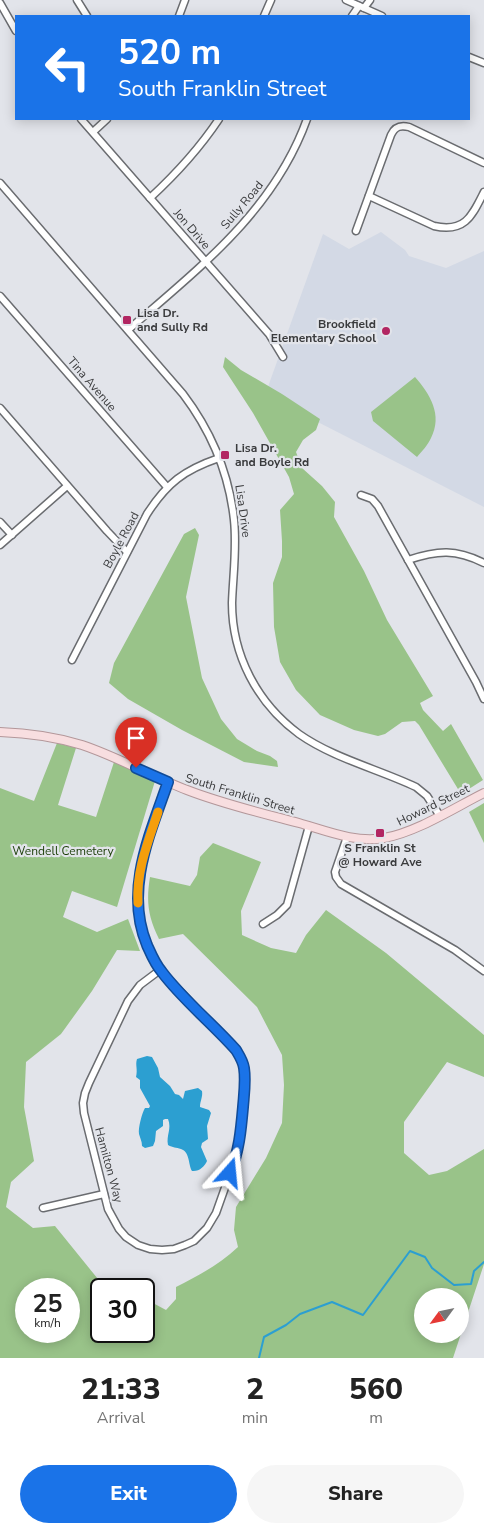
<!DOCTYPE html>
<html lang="en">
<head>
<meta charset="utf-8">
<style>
  body { margin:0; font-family:"Nunito Sans",sans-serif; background:#f6f6f6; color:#222; height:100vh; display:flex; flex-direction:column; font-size:19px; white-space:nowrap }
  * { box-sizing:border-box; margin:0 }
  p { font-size:16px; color:#767676 }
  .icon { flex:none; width:28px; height:28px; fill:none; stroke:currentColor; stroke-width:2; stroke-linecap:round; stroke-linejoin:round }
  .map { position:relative; height:1358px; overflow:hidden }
  .panel { display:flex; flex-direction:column; background:#fff; flex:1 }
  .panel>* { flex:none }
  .banner { position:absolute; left:15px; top:15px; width:455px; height:105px; border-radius:0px; box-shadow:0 2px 12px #0003; background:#1a73e8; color:#fff; overflow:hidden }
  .needle { width:32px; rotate:237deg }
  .controls { position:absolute; left:414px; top:1288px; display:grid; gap:10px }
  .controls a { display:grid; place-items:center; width:55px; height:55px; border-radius:50%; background:#fff; box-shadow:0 2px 12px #0003; font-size:25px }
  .speed { position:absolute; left:15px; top:1278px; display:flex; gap:10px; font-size:25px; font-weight:700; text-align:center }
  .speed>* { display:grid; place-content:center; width:65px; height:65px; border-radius:50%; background:#fff; box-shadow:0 2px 12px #0003; line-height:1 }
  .speed small { font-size:12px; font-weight:400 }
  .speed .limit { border:2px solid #111; border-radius:8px; background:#fff; color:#111 }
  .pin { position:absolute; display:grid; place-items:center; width:42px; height:42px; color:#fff; margin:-51px -21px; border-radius:50% 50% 50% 0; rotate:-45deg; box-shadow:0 0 5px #0007 }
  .pin .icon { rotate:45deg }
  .me { position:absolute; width:55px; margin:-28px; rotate:18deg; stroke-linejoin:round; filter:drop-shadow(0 0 4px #0008) }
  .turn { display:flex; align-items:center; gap:18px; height:105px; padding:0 20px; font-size:22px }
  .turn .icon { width:65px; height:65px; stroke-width:2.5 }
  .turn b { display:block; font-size:35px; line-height:42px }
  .eta { display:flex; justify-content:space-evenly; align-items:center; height:85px; text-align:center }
  .eta b { font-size:30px; font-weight:800; line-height:35px }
  .primary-button { display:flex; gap:10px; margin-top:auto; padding:10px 20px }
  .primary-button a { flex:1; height:58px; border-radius:30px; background:#1a73e8; color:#fff; font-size:20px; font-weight:800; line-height:58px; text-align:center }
  .primary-button a+a { background:#f6f6f6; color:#222 }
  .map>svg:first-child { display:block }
</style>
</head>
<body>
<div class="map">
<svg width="484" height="1358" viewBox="0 0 484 1358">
  <rect width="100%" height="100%" fill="#e2e4ea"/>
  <!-- built -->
  <path fill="#d3d9e5" d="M381,232L405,250L409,256L446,268L484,251V507L265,395L323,234L349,249Z"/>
  <!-- green -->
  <g fill="#99c389" fill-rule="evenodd">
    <path d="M225,357L241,370L282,394L320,419L316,430L303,440L296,452L302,468L322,486L335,502L334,517L364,571L387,620L433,696L420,703L423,710L443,731L451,724L483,780L461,794L419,725L415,721L402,722L385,734L378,736L354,730L320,715L296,690L280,662L274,627L273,583L282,557V541L280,510L294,494L289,477L253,413L223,367Z"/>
    <path d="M415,377C430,394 443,415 431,438C428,445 422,451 417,457L373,421L371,412Z"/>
    <path d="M195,528L199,535L186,597L202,678L221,719L237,739L257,751L270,756L277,761L278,767L244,762L182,730L128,699L109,683L114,663L184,534Z"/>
    <path d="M57,743L76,748L58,805L96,817L114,762L155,781L117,907L72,891L63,917L97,932L128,919L140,951L117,950L92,991L61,1034L26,1062L24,1107L34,1161L11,1182L6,1207L33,1228L55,1226L102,1284L135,1289H101V1331H144V1289H138L154,1287L151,1302L166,1310L176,1299V1287C198,1276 220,1264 238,1247L234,1230L236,1207L266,1158L282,1123L284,1085L282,1055L257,1007L183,934L159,939C148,916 146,902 150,877L190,886L197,875L200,857L213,843L261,862L241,911L242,935L271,948L296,953L306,935L326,910L386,953L484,1035V1077L447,1062L404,1122V1153L429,1175L447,1171L484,1149V1264L453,1358H0V788L34,801ZM26,1289H69V1331H26ZM460,1296V1334H422V1296Z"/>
    <path d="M484,803V843L469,812Z"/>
  </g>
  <!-- water -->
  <path fill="#2c9fd1" d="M147,1056L152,1057L158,1068L160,1077L170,1086L175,1094L179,1095L183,1099L185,1091L198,1088L202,1091C203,1097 200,1101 200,1107L209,1110L211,1113L207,1126L208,1139L202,1143L201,1147L207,1161C205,1166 199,1172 192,1171C188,1164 190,1152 181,1149C176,1147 173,1148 168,1145C166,1135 172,1129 168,1119H165L163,1120V1126L156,1131L155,1141L153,1146L145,1148L142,1146C142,1141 140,1138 139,1134C138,1128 142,1113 145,1108H149L150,1106L140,1088V1080L136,1077C138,1069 135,1065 137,1059Z"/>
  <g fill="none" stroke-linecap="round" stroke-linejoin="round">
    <!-- stream -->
    <path stroke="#2c9fd1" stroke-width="2" d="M259,1358L264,1337L286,1325L300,1314L332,1302L363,1315L410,1251L425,1257L432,1268L454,1285L471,1284L474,1271L484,1262"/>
    <defs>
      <g id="minor">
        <path d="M77,0L87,16"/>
        <path d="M346,0L382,16"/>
        <path d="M0,3L16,31"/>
        <path d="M364,8L370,0"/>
        <path d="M179,16L185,0"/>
        <path d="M264,16L271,0"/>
        <path d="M352,16L359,6"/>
        <path d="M469,57L484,63"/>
        <path d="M81,119L269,334L283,357"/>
        <path d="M93,132L107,119"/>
        <path d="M0,183L183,394C211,431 229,473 234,520C237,548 233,575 232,603C232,655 257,703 299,734C333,758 378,769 416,787L427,796L440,816"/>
        <path d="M369,196L434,226C465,233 472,216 484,192"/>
        <path d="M150,198C176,174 199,149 219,119"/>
        <path d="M356,231L391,135C395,126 401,125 409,127L484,163"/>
        <path d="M0,296L167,487"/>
        <path d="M128,330C199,268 274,211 307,119"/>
        <path d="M0,408L107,531L127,552"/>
        <path d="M361,495L372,499L378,506L476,682L484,699"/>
        <path d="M0,522L12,535"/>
        <path d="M0,545L67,486"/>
        <path d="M408,560C438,550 456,549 484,563"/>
        <path d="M72,660L147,514C167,483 184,470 219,458"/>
        <path d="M347,837L335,872L336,877L341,884L455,950L484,971"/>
        <path d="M263,924L277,915L287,905L309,826"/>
        <path d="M160,970L236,1050L243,1062L245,1083L238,1151L216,1213L207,1228L194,1241L185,1245L174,1249L162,1250L150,1249L138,1245L126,1237L119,1229L108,1209L84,1113L83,1103L85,1093L89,1083L128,1001L140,985L160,970C119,904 145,849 168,782"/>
        <path d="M43,1208L104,1194"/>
      </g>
      <path id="major" d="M0,732C27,733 56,737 82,745C118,757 151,776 187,790C223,804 261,813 299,823C327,831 355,843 384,838C417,832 454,808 484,793"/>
    </defs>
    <!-- minor casing -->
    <use href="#minor" stroke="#6a6c70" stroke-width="9"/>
    <!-- major casing -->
    <use href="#major" stroke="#b3979a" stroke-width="10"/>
    <!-- minor -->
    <use href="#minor" stroke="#fff" stroke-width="6"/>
    <!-- major -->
    <use href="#major" stroke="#f8dee0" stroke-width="8"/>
  </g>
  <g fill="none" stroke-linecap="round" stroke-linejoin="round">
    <defs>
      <path id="route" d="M136,768L168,782C150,834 124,890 147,945C151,954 155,964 162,972C183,1000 212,1023 236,1050C239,1055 243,1061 244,1068C246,1081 244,1094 243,1107C241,1130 239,1152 230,1173"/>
    </defs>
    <!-- route casing -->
    <use href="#route" stroke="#114b97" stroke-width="12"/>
    <!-- route -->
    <use href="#route" stroke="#1a73e8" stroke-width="9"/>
    <!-- slow -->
    <path stroke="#f59e0b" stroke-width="9" d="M138,903C136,871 148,842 158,812"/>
  </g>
  <!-- markers -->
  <g fill="#b22662" stroke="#e2e4ea" stroke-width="2">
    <rect x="122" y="315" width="10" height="10" rx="2.5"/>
    <circle cx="386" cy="331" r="5"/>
    <rect x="220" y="450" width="10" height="10" rx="2.5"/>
    <rect x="375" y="828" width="10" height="10" rx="2.5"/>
  </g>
  <g text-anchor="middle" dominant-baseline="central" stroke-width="4.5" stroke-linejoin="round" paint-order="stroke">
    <!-- street labels -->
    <g font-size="12" fill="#3a3b3d" stroke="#e2e4ea">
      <text transform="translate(242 205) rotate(-50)">Sully Road</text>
      <text transform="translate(192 229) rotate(49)">Jon Drive</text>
      <text transform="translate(92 384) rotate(49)">Tina Avenue</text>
      <text transform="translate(243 511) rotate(82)">Lisa Drive</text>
      <text transform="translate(121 540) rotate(-62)">Boyle Road</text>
      <text transform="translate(240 794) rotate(17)">South Franklin Street</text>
      <text transform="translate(433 805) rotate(-26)">Howard Street</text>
      <text transform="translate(109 1165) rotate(75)">Hamilton Way</text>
    </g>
    <!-- poi labels -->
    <g font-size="12" font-weight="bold" fill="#3a3b3d" stroke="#e2e4ea" text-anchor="start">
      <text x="137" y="313">Lisa Dr.<tspan x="137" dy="14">and Sully Rd</tspan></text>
      <text x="376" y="324" text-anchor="end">Brookfield<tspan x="376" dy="14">Elementary School</tspan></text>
      <text x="235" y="448">Lisa Dr.<tspan x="235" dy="14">and Boyle Rd</tspan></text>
      <text x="380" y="848" text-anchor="middle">S Franklin St<tspan x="380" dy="14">@ Howard Ave</tspan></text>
    </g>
    <!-- park labels -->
    <g font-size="12" fill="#1a3d06" stroke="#e2e4ea">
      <text x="63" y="851">Wendell Cemetery</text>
    </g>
  </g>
</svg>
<div class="controls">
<a><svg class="needle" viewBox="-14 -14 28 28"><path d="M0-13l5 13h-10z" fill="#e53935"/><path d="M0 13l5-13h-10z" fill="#767676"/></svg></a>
</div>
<div class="speed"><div>25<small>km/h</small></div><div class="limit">30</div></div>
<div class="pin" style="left:136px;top:768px;background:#d93025"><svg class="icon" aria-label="arrive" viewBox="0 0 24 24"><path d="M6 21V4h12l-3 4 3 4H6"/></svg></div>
<svg class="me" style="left:230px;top:1173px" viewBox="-20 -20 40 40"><path d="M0-17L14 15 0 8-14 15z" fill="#1a73e8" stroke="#fff" stroke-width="4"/></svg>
<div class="banner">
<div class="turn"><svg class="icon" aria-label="left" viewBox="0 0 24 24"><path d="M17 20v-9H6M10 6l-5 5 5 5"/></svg><div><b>520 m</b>South Franklin Street</div></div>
</div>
</div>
<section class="panel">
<div class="eta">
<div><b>21:33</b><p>Arrival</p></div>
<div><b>2</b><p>min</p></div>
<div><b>560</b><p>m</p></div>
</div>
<div class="primary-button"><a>Exit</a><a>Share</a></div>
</section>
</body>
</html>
